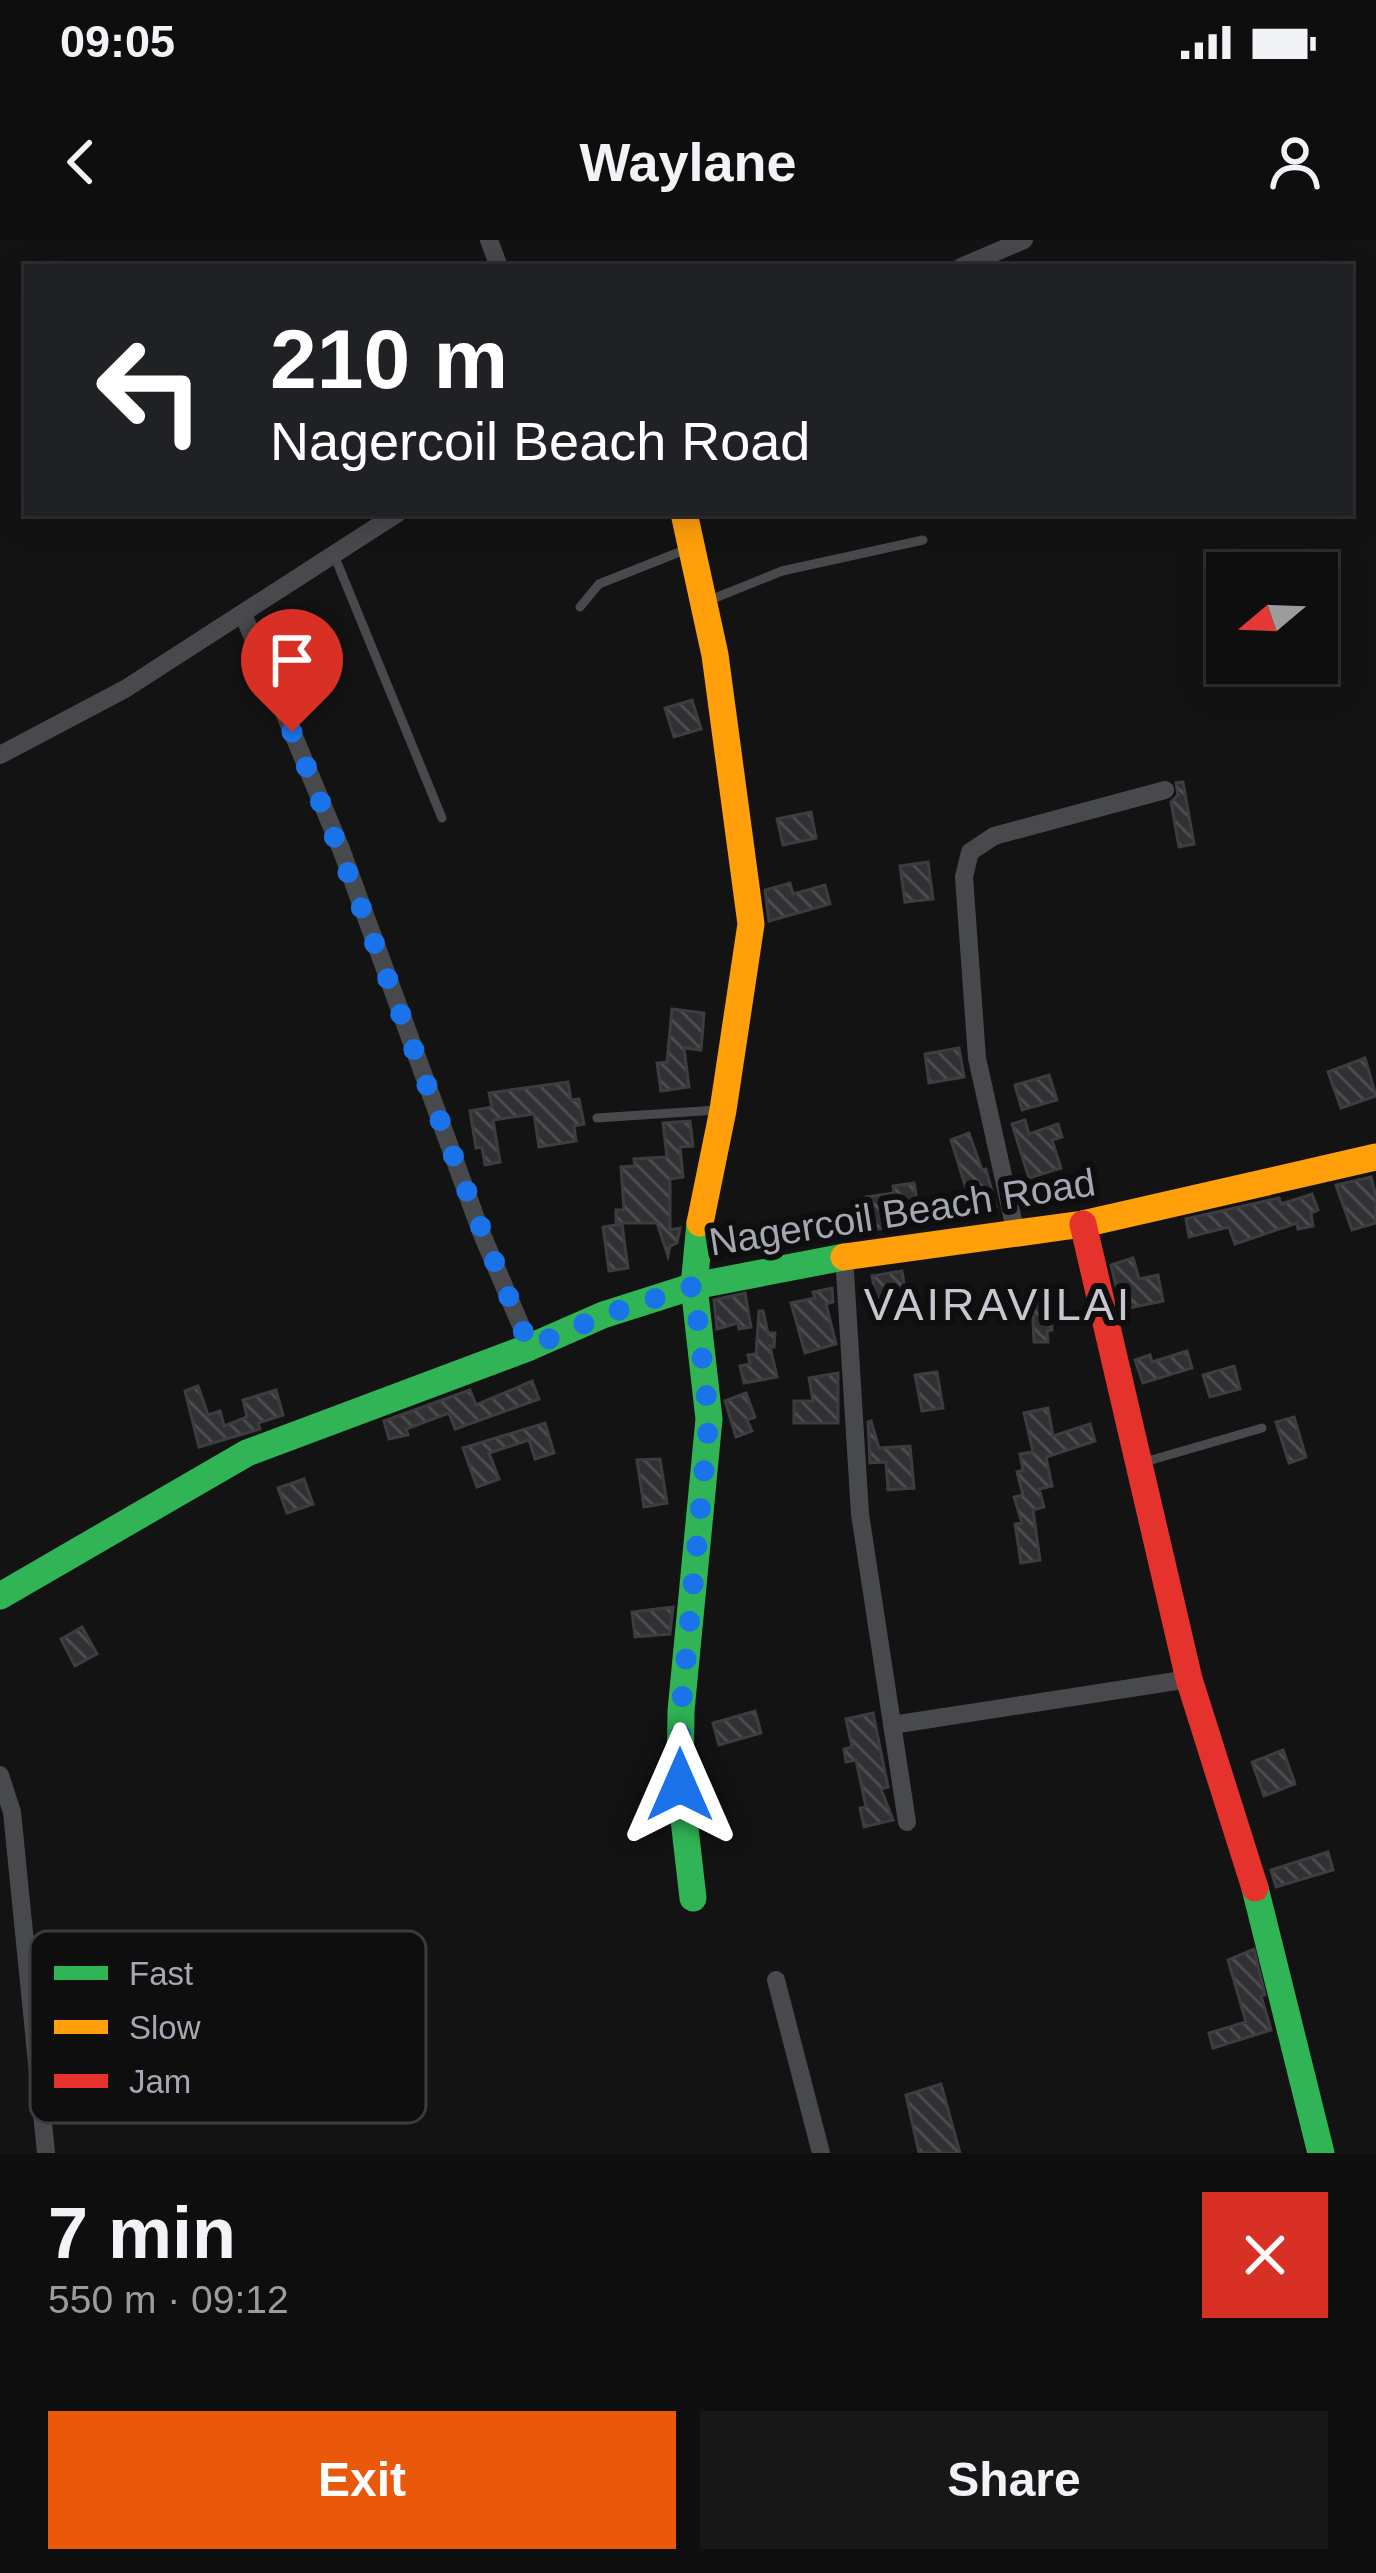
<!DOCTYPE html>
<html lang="en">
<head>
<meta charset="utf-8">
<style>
  body { margin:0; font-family:Arial,sans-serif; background:#171718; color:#f1f3f6; height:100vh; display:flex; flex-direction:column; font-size:45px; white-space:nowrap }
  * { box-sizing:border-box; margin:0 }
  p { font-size:39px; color:#9b9c9e }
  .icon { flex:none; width:66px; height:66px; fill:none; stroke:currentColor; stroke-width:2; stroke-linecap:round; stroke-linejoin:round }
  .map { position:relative; height:1913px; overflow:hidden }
  .side { display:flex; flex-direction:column; background:#0e0e0f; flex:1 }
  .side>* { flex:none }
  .top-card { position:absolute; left:24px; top:24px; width:1329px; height:252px; border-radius:0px; box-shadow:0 6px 30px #0003,0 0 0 3px #2e2e2f; background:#202124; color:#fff; overflow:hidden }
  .needle { width:78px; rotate:251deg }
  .controls { position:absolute; left:1206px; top:312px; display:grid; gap:24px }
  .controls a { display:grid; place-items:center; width:132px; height:132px; border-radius:0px; background:#0e0e0f; box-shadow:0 6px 30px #0003,0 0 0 3px #2e2e2f; font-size:60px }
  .pin { position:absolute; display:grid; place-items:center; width:102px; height:102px; color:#fff; margin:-123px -51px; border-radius:50% 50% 50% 0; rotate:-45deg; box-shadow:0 0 12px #0007 }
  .pin .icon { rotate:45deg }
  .me { position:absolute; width:132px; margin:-66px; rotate:0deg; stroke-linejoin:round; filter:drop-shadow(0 0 9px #0008) }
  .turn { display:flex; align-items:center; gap:42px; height:252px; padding:0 48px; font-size:54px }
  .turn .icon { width:156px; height:156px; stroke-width:2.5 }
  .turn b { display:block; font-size:84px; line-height:102px }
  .round { display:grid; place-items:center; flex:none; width:126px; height:126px; border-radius:0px; background:#171718 }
  .overview { display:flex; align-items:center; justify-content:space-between; height:204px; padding:0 48px }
  h1 { font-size:72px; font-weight:800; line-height:90px }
  .cta { display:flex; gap:24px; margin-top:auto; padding:24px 48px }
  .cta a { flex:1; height:138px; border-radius:0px; background:#ea580c; color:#fff; font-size:48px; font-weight:800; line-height:138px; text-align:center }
  .cta a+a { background:#171718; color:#f1f3f6 }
  .status { display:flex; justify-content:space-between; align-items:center; height:84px; padding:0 60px; background:#0e0e0f; direction:ltr }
  .status svg { height:33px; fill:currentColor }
  header { display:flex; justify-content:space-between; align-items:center; height:156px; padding:0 48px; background:#0e0e0f; font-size:54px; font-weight:800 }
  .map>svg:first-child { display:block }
</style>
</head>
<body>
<div class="status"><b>09:05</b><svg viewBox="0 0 49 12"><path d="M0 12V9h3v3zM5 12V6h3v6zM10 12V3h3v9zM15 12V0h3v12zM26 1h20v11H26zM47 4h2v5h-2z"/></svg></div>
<header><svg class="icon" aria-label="back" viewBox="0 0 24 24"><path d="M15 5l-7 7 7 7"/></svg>Waylane<svg class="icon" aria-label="person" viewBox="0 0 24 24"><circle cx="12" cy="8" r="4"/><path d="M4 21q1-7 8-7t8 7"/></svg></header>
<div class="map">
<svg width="1376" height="1913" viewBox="0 0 1376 1913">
  <defs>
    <pattern id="building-back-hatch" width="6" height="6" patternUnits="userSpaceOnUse" patternTransform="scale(3)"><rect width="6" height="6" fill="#313134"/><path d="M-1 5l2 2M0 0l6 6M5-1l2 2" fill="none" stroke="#4c4c4f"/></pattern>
  </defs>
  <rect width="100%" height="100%" fill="#131314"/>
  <!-- building -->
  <g fill="url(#building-back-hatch)" stroke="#3c3d40" stroke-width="3">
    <path d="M692,460L701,489L674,497L665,468Z"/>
    <path d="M1183,542L1194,604L1179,607L1171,562L1178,555L1176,543Z"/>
    <path d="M811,572L816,598L783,605L777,579Z"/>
    <path d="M928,622L933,659L905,662L900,626Z"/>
    <path d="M790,643L793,654L825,645L830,664L769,681L765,650Z"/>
    <path d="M672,769L704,773L701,810L684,808L689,847L661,851L657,823L667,822Z"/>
    <path d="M959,808L964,837L929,843L925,814Z"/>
    <path d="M1365,818L1376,856L1341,868L1328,832Z"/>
    <path d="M1049,835L1057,860L1022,870L1015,845Z"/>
    <path d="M568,842L571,860L579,859L584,884L574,886L576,901L539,907L534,874L493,880L500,922L485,925L482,907L476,908L470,871L492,867L489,853Z"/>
    <path d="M1025,880L1029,894L1058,884L1062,897L1052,900L1061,928L1029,938L1012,884Z"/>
    <path d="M690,881L693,906L680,907L683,937L670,939V990L680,988L677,1003L670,1006L668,1016L657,983H616V970H624L621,927L635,926L634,919L667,917L663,883Z"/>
    <path d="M969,893L982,930L986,929L996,967L974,974L951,900Z"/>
    <path d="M1371,937L1376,956V983L1352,990L1336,945Z"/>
    <path d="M914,943L918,966L894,969L896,987L870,990L866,957L894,953L893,946Z"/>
    <path d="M1312,954L1318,970L1311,973L1313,986L1298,989L1297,983L1235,1004L1229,987L1189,997L1186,979L1279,958L1281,964Z"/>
    <path d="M622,984L628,1028L609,1031L603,987Z"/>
    <path d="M1133,1018L1139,1039L1158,1035L1163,1061L1129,1068L1126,1053L1118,1055L1111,1025Z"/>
    <path d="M902,1031L907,1063L878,1068L872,1036Z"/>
    <path d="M832,1048L833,1062L826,1064L836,1104L805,1113L791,1063L815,1058L813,1052Z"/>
    <path d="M745,1053L751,1087L739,1089L738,1083L717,1089L714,1060Z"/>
    <path d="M1032,1058H1050L1052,1090L1047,1091L1048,1102H1034Z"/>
    <path d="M759,1071H763L768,1093H775L774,1107L770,1106L777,1137L744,1143L740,1126L750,1124L748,1115L756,1114Z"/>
    <path d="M1187,1111L1192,1128L1143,1143L1135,1120L1150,1115L1152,1122Z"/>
    <path d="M1234,1126L1240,1149L1210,1157L1203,1135Z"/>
    <path d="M937,1132L943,1168L922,1171L915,1135Z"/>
    <path d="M838,1133V1183H794V1161H813L809,1138Z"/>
    <path d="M532,1141L539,1159L455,1189L449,1173L406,1189L408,1195L389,1199L384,1181L470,1150L476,1165Z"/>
    <path d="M198,1146L208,1175L220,1171L224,1186L247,1177L243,1160L276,1150L283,1175L258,1183L260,1189L199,1207L185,1151Z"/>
    <path d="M746,1153L755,1177L747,1180L752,1191L736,1197L725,1161Z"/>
    <path d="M1048,1168L1053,1196L1090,1184L1095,1201L1046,1217L1052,1246L1039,1249L1044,1267L1033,1270L1040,1320L1021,1323L1015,1284L1022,1283L1014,1257L1023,1255L1017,1232L1023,1230L1020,1214L1033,1212L1024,1173Z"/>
    <path d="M1294,1177L1306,1217L1289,1223L1276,1182Z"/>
    <path d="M871,1181L879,1208L910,1206L914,1248L888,1250L886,1222L870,1223L868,1182Z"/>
    <path d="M545,1183L554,1213L535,1219L529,1200L489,1213L499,1239L477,1247L463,1208Z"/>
    <path d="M660,1219L667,1263L644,1267L637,1220Z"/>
    <path d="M304,1239L313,1264L287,1273L278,1248Z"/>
    <path d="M673,1367L670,1394L635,1397L632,1372Z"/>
    <path d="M82,1387L97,1414L75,1426L61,1399Z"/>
    <path d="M755,1471L761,1493L719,1505L713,1483Z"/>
    <path d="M873,1473L888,1547L881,1549L893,1580L864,1587L860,1568L866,1567L856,1520L846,1522L844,1509L852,1507L846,1479Z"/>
    <path d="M1283,1510L1295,1544L1264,1556L1252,1522Z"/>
    <path d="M1328,1612L1333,1630L1276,1647L1271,1630Z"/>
    <path d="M1254,1709L1265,1755L1261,1756L1271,1790L1213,1808L1209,1793L1246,1782L1228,1720Z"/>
    <path d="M941,1844L960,1913H919L906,1855Z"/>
  </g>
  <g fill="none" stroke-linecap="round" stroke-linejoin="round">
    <!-- lane -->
    <g stroke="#48494c" stroke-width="9">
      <path d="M334,315L442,578"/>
      <path d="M710,360L782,331L923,300"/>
      <path d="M580,367L599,344L687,309"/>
      <path d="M597,878L717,870"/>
      <path d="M1141,1223L1262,1188"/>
    </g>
    <!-- street -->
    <g stroke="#48494c" stroke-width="18">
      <path d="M489,0L499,27"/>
      <path d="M961,27L1024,0"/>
      <path d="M243,374L341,609L481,992L530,1107"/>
      <path d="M0,515L125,449L398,273"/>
      <path d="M1016,994L977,818L964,637L970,612L994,596L1165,550"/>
      <path d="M844,1016L860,1274L907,1582"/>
      <path d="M892,1485L1189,1439"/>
      <path d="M0,1535L12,1572L46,1913"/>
      <path d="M776,1740L821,1913"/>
    </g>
    <!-- fast -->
    <g stroke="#30b455" stroke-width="27">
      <path d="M0,1356L247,1213L530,1107L603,1075L694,1046L844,1017"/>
      <path d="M1255,1648L1321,1913"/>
      <path d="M693,1658L680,1545L681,1471L709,1179L694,1046L700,983"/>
    </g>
    <!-- slow -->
    <g stroke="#ff9f0a" stroke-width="27">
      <path d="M684,273L715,415L751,684L723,870L700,983"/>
      <path d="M844,1017L1083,984L1376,917"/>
    </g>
    <!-- jam -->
    <path stroke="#e5322d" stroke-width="27" d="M1083,984L1189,1439L1255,1648"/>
  </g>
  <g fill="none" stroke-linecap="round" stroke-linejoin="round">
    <!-- route -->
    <path stroke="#1a73e8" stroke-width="21" stroke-dasharray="0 37.8" d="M292,492C377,695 443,905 530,1107L604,1075L694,1046L709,1179L681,1471L680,1545"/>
  </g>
  <g text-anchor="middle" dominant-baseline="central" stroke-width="12" stroke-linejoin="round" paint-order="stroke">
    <!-- street labels -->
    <g font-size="39" fill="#a5a7b3" stroke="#0e0e0f">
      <text transform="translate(902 972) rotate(-9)">Nagercoil Beach Road</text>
    </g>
    <!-- quarter labels -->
    <g font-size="45" letter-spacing="3" fill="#c6c7d0" stroke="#0e0e0f">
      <text x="998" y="1064">VAIRAVILAI</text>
    </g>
  </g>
  <!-- legend -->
  <rect x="30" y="1691" width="396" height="192" rx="18" fill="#0e0e0f" stroke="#3b3c40" stroke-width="3"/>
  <rect x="54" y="1726" width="54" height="14" fill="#30b455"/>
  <rect x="54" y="1780" width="54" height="14" fill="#ff9f0a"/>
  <rect x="54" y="1834" width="54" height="14" fill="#e5322d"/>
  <g font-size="33" fill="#a5a7b3">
    <text x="129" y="1745">Fast</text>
    <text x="129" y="1799">Slow</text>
    <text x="129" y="1853">Jam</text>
  </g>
</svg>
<div class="controls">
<a><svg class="needle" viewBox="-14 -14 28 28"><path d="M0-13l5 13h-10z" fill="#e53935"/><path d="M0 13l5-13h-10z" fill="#9b9c9e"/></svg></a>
</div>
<div class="pin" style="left:292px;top:492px;background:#d93025"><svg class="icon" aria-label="arrive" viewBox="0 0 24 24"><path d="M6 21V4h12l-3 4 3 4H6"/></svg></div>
<svg class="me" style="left:680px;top:1545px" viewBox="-20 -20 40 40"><path d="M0-17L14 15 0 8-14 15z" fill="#1a73e8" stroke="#fff" stroke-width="4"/></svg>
<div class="top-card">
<div class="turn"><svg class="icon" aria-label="left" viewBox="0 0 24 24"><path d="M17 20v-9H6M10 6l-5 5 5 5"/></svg><div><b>210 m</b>Nagercoil Beach Road</div></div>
</div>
</div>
<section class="side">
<div class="overview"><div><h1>7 min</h1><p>550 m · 09:12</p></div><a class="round" style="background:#d93025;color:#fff"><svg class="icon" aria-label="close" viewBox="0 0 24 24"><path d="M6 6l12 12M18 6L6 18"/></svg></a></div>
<div class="cta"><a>Exit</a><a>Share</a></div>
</section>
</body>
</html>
